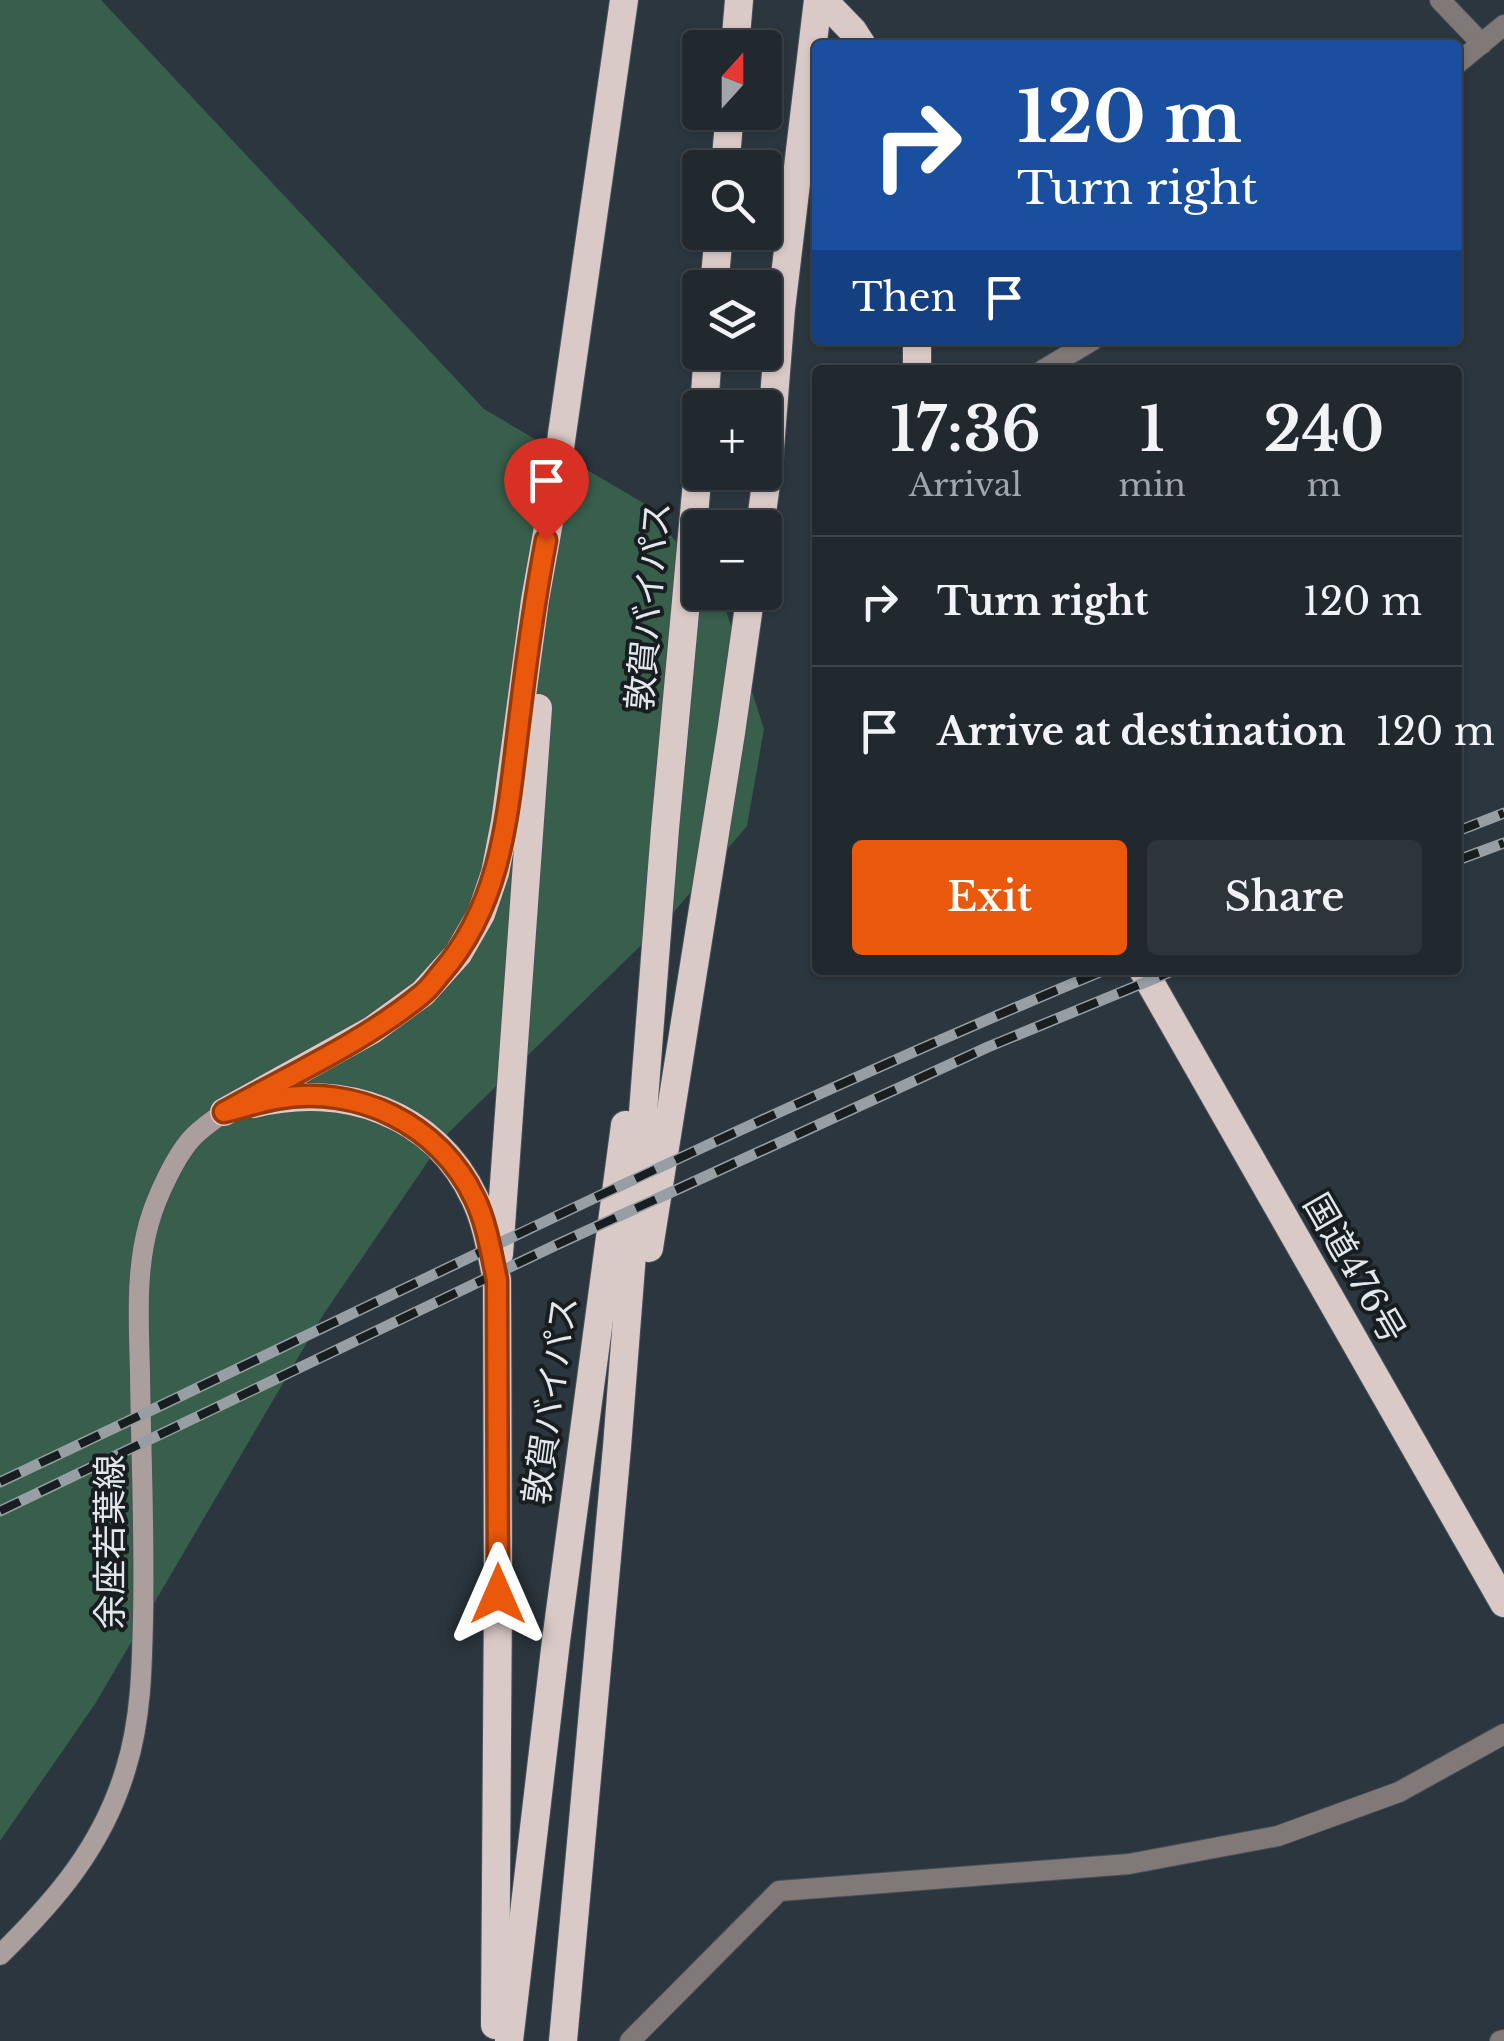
<!DOCTYPE html>
<html lang="en">
<head>
<meta charset="utf-8">
<style>
  body { margin:0; font-family:"Libre Baskerville","Noto Sans JP",serif; background:#2d343a; color:#f1f3f6; height:100vh; display:flex; flex-direction:column; font-size:38px; white-space:nowrap }
  * { box-sizing:border-box; margin:0 }
  p { font-size:32px; color:#a2a6aa }
  .icon { flex:none; width:55px; height:55px; fill:none; stroke:currentColor; stroke-width:2; stroke-linecap:round; stroke-linejoin:round }
  .map { position:relative; flex:1; overflow:hidden }
  .side { position:absolute; left:812px; top:365px; width:650px; height:610px; display:flex; flex-direction:column; background:#21282e; border-radius:10px; box-shadow:0 2px 8px #0004,0 0 0 2px #3e444a }
  .side>* { flex:none }
  .guide { position:absolute; left:812px; top:40px; width:650px; height:305px; border-radius:10px; box-shadow:0 2px 8px #0004,0 0 0 2px #3e444a; background:#1a4fa0; color:#fff; overflow:hidden }
  .needle { width:65px; rotate:21deg }
  .controls { position:absolute; left:682px; top:30px; display:grid; gap:20px }
  .controls a { display:grid; place-items:center; width:100px; height:100px; border-radius:10px; background:#21282e; box-shadow:0 2px 8px #0004,0 0 0 2px #3e444a; font-size:50px }
  .pin { position:absolute; display:grid; place-items:center; width:85px; height:85px; color:#fff; margin:-102px -42px; border-radius:50% 50% 50% 0; rotate:-45deg; box-shadow:0 0 10px #0007 }
  .pin .icon { rotate:45deg }
  .me { position:absolute; width:110px; margin:-55px; rotate:0deg; stroke-linejoin:round; filter:drop-shadow(0 0 8px #0008) }
  .turn { display:flex; align-items:center; gap:35px; height:210px; padding:0 40px; font-size:45px }
  .turn .icon { width:130px; height:130px; stroke-width:2.5 }
  .turn b { display:block; font-size:70px; line-height:85px }
  .then { display:flex; align-items:center; height:95px; padding:0 40px; background:#0003; gap:20px; font-size:38px }
  .eta { display:flex; justify-content:space-evenly; align-items:center; height:170px; text-align:center }
  .eta b { font-size:60px; font-weight:600; line-height:70px }
  .button { display:flex; gap:20px; margin-top:auto; padding:20px 40px }
  .button a { flex:1; height:115px; border-radius:10px; background:#ea580c; color:#fff; font-size:40px; font-weight:600; line-height:115px; text-align:center }
  .button a+a { background:#2d343a; color:#f1f3f6 }
  ul { padding:0; list-style:none }
  li { display:flex; align-items:center; gap:30px; height:130px; padding:0 40px; border-top:2px solid #3e444a }
  li div { flex:1 }
  li b { display:block; font-size:38px }
  li em { font-style:normal }
  .map>svg:first-child { display:block }
</style>
</head>
<body>
<div class="map">
<svg width="1504" height="2041" viewBox="0 0 1504 2041">
  <rect width="100%" height="100%" fill="#2c363e"/>
  <!-- green -->
  <path fill="#375f4b" d="M0,0H101L484,409L645,504L700,571V592L718,593L722,598L764,729L747,826L667,920L446,1135L323,1315L95,1704L0,1841Z"/>
  <g fill="none" stroke-linecap="round" stroke-linejoin="round">
    <defs>
      <g id="minor">
        <path d="M1440,0L1482,44"/>
        <path d="M1458,63L1504,25"/>
        <path d="M1043,370L1093,340"/>
        <path d="M630,2041L779,1891L1129,1864L1278,1836L1399,1792L1504,1734"/>
      </g>
      <path id="tertiary" d="M1500,2041L1504,2040"/>
      <path id="secondary" d="M0,1955C56,1900 103,1846 126,1768C141,1720 142,1668 143,1618C145,1537 141,1455 140,1374C139,1324 135,1272 149,1223C156,1198 176,1154 194,1136C203,1127 214,1120 224,1112"/>
      <g id="trunk">
        <path d="M823,0L853,31L862,45"/>
        <path d="M735,48L739,0"/>
        <path d="M725,168L730,112"/>
        <path d="M714,288L719,232"/>
        <path d="M917,370V340"/>
        <path d="M704,408L708,352"/>
        <path d="M760,528L769,461L781,309L818,0"/>
        <path d="M1143,970L1504,1603"/>
        <path d="M254,1104C343,1082 435,1112 475,1199C487,1224 491,1253 497,1280L498,1594L495,2025"/>
        <path d="M224,1112L372,1030L423,993L458,954L481,914L495,873L505,822L535,600L551,511L624,0"/>
        <path d="M649,1248L731,733L751,592"/>
        <path d="M499,1254L538,708"/>
        <path d="M509,2041L556,1641L625,1125"/>
        <path d="M563,2041L617,1447L665,829L700,449"/>
      </g>
    </defs>
    <!-- minor casing -->
    <use href="#minor" stroke="#49525a" stroke-width="22"/>
    <!-- tertiary casing -->
    <use href="#tertiary" stroke="#49525a" stroke-width="22"/>
    <!-- secondary casing -->
    <use href="#secondary" stroke="#49525a" stroke-width="22"/>
    <!-- trunk casing -->
    <use href="#trunk" stroke="#49525a" stroke-width="30"/>
    <!-- minor -->
    <use href="#minor" stroke="#807978" stroke-width="20"/>
    <!-- tertiary -->
    <use href="#tertiary" stroke="#807978" stroke-width="20"/>
    <!-- secondary -->
    <use href="#secondary" stroke="#aa9f9d" stroke-width="20"/>
    <!-- trunk -->
    <use href="#trunk" stroke="#dacac7" stroke-width="28"/>
    <defs>
      <g id="rail">
        <path d="M1458,831L1504,813"/>
        <path d="M1458,860L1504,843"/>
        <path d="M0,1482C367,1309 730,1125 1105,970"/>
        <path d="M0,1511L556,1245L988,1047L1175,970"/>
      </g>
    </defs>
    <!-- rail casing -->
    <use href="#rail" stroke="#979fa5" stroke-width="11"/>
    <!-- rail -->
    <use href="#rail" stroke="#181d20" stroke-width="8" stroke-dasharray="22" stroke-linecap="butt"/>
  </g>
  <g fill="none" stroke-linecap="round" stroke-linejoin="round">
    <defs>
      <path id="route" d="M498,1594L497,1280C491,1253 487,1224 475,1199C440,1124 356,1084 276,1099C259,1102 241,1108 224,1112C288,1076 364,1042 421,995C429,989 435,980 441,973C505,900 508,806 520,714C527,656 535,598 546,540"/>
    </defs>
    <!-- route casing -->
    <use href="#route" stroke="#983908" stroke-width="25"/>
    <!-- route -->
    <use href="#route" stroke="#ea580c" stroke-width="18"/>
  </g>
  <g text-anchor="middle" dominant-baseline="central" stroke-width="8" stroke-linejoin="round" paint-order="stroke">
    <!-- street labels -->
    <g font-size="35" fill="#e1e7ec" stroke="#181d20">
      <text transform="translate(648 606) rotate(-85)">敦賀バイパス</text>
      <text transform="translate(1355 1268) rotate(60)">国道476号</text>
      <text transform="translate(550 1400) rotate(-82)">敦賀バイパス</text>
      <text transform="translate(109 1542) rotate(-90)">余座若葉線</text>
    </g>
  </g>
</svg>
<div class="controls">
<a><svg class="needle" viewBox="-14 -14 28 28"><path d="M0-13l5 13h-10z" fill="#e53935"/><path d="M0 13l5-13h-10z" fill="#a2a6aa"/></svg></a>
<a><svg class="icon" aria-label="search" viewBox="0 0 24 24"><circle cx="10" cy="10" r="6"/><path d="M15 15l6 6"/></svg></a>
<a><svg class="icon" aria-label="layers" viewBox="0 0 24 24"><path d="M12 4l9 5-9 5-9-5zM3 14l9 5 9-5"/></svg></a>
<a>+</a>
<a>−</a>
</div>
<div class="pin" style="left:546px;top:540px;background:#d93025"><svg class="icon" aria-label="arrive" viewBox="0 0 24 24"><path d="M6 21V4h12l-3 4 3 4H6"/></svg></div>
<svg class="me" style="left:498px;top:1594px" viewBox="-20 -20 40 40"><path d="M0-17L14 15 0 8-14 15z" fill="#ea580c" stroke="#fff" stroke-width="4"/></svg>
<div class="guide">
<div class="turn"><svg class="icon" aria-label="right" viewBox="0 0 24 24"><path d="M7 20v-9h11M14 6l5 5-5 5"/></svg><div><b>120 m</b>Turn right</div></div>
<div class="then">Then<svg class="icon" aria-label="arrive" viewBox="0 0 24 24"><path d="M6 21V4h12l-3 4 3 4H6"/></svg></div>
</div>
<section class="side">
<div class="eta">
<div><b>17:36</b><p>Arrival</p></div>
<div><b>1</b><p>min</p></div>
<div><b>240</b><p>m</p></div>
</div>
<ul>
<li><svg class="icon" aria-label="right" viewBox="0 0 24 24"><path d="M7 20v-9h11M14 6l5 5-5 5"/></svg><div><b>Turn right</b></div><em>120 m</em></li>
<li><svg class="icon" aria-label="arrive" viewBox="0 0 24 24"><path d="M6 21V4h12l-3 4 3 4H6"/></svg><div><b>Arrive at destination</b></div><em>120 m</em></li>
</ul>
<div class="button"><a>Exit</a><a>Share</a></div>
</section>
</div>
</body>
</html>
